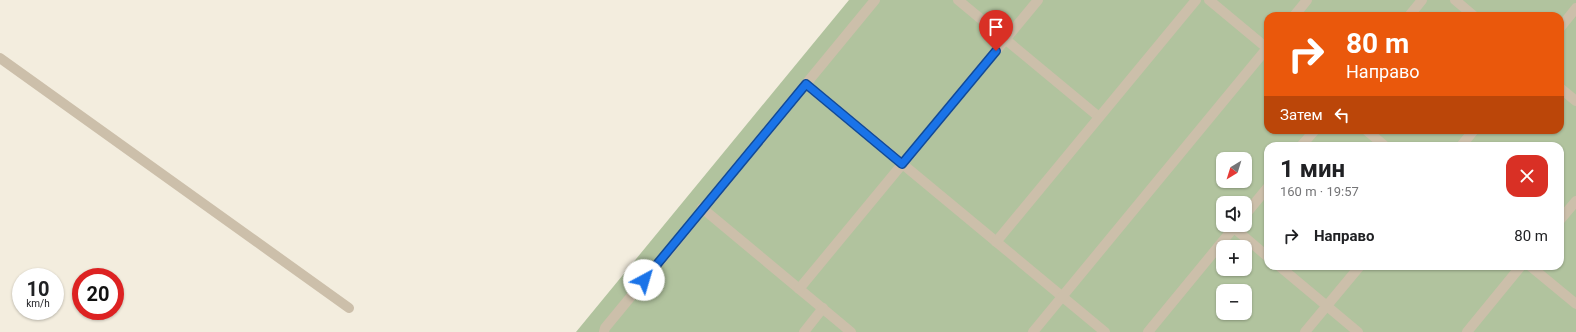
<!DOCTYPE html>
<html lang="ru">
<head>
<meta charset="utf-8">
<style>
  body { margin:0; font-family:Roboto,sans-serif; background:#f2f2f2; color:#202124; height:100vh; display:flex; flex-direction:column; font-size:15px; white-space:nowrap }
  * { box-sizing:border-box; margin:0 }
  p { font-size:13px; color:#757577 }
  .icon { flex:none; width:22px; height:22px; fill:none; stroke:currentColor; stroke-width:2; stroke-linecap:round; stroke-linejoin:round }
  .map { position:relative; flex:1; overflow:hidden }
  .drawer { position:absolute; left:1264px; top:142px; width:300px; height:128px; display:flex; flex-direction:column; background:#fff; border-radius:12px; box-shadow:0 1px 3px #0004 }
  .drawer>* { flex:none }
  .hud { position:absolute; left:1264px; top:12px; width:300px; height:122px; border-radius:12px; box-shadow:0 1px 3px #0004; background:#ea580c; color:#fff; overflow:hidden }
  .needle { width:26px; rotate:218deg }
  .fabs { position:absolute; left:1216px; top:152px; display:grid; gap:8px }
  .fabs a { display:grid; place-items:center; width:36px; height:36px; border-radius:8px; background:#fff; box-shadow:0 1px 3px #0004; font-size:20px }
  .speed { position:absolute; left:12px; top:268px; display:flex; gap:8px; font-size:20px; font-weight:700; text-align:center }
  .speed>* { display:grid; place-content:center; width:52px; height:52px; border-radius:50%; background:#fff; box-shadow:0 1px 3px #0004; line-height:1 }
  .speed small { font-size:10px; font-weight:400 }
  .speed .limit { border:6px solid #d22; background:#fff; color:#111 }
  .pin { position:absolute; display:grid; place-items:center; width:34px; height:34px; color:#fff; margin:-41px -17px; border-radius:50% 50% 50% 0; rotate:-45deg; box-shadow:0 0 4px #0007 }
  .pin .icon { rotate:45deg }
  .me { position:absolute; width:44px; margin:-22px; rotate:39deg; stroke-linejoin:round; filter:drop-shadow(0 0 3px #0008) }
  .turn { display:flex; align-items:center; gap:14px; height:84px; padding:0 16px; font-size:18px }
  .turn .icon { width:52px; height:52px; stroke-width:2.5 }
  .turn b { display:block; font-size:28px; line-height:34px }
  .then { display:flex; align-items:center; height:38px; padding:0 16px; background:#0003; gap:8px; font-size:15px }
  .round { display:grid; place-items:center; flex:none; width:42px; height:42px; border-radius:12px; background:#f2f2f2 }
  .overview { display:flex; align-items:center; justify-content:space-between; height:68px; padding:0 16px }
  h1 { font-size:24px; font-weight:700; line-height:30px }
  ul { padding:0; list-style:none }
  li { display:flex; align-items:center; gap:12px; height:52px; padding:0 16px }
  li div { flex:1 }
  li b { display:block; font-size:15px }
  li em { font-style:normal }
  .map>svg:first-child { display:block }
</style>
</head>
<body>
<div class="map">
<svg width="1576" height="332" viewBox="0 0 1576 332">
  <rect width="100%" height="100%" fill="#f3edde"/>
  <!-- green -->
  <path fill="#b1c39e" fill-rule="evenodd" d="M849,0H1576V332H576ZM1268,16H1560V130H1268ZM1268,146H1560V266H1268ZM1223,159H1245V181H1223ZM1223,203H1245V225H1223ZM1223,247H1245V269H1223ZM1223,291H1245V313H1223Z"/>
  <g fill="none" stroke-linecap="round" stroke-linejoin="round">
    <!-- minor -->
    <g stroke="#ccbfaa" stroke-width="10">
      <path d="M958,0L1099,117"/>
      <path d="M1209,0L1268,49"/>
      <path d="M1455,0L1474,16"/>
      <path d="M1294,16L1307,0"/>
      <path d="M1409,16L1422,0"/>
      <path d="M1560,28L1576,8"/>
      <path d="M0,58L349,308"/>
      <path d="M806,84L1105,332"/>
      <path d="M1560,88L1576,101"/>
      <path d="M1366,130L1385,146"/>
      <path d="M1301,146L1315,130"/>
      <path d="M1461,146L1474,130"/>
      <path d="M702,208L851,332"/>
      <path d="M1245,215L1268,187"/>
      <path d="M1560,220L1576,201"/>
      <path d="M1234,228L1268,257"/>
      <path d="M996,242L1196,0"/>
      <path d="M1279,266L1358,332"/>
      <path d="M1530,266L1576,304"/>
      <path d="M799,289L1038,0"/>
      <path d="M604,332L605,328L875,0"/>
      <path d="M804,332L823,308"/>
      <path d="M1033,332L1268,47"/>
      <path d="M1148,332L1236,225"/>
      <path d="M1305,332L1360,266"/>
      <path d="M1467,332L1521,266"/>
    </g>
  </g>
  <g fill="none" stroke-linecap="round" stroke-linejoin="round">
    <defs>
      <path id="route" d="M644,280L806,84L902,164L996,51"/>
    </defs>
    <!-- route casing -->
    <use href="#route" stroke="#114b97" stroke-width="10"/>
    <!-- route -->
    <use href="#route" stroke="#1a73e8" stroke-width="7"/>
  </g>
</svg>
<div class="fabs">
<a><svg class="needle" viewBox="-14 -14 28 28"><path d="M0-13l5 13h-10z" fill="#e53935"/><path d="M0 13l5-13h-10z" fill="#757577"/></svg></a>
<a><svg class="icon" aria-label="sound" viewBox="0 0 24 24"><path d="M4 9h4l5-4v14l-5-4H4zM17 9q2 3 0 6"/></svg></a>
<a>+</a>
<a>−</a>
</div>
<div class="speed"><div>10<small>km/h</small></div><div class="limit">20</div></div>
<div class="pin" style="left:996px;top:51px;background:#d93025"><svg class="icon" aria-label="arrive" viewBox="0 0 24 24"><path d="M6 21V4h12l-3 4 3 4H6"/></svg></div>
<svg class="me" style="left:644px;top:280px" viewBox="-20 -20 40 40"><circle r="19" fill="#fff"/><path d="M0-13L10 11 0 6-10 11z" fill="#1a73e8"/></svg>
<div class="hud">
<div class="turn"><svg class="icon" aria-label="right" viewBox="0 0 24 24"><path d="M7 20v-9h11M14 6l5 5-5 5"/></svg><div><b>80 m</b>Направо</div></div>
<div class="then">Затем<svg class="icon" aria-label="left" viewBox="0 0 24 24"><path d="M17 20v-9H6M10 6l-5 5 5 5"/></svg></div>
</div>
<section class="drawer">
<div class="overview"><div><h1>1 мин</h1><p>160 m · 19:57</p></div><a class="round" style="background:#d93025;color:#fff"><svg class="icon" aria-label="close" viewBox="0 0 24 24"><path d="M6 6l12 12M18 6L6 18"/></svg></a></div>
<ul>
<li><svg class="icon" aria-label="right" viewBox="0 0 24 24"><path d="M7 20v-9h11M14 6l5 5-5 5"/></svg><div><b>Направо</b></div><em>80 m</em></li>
</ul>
</section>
</div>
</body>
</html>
